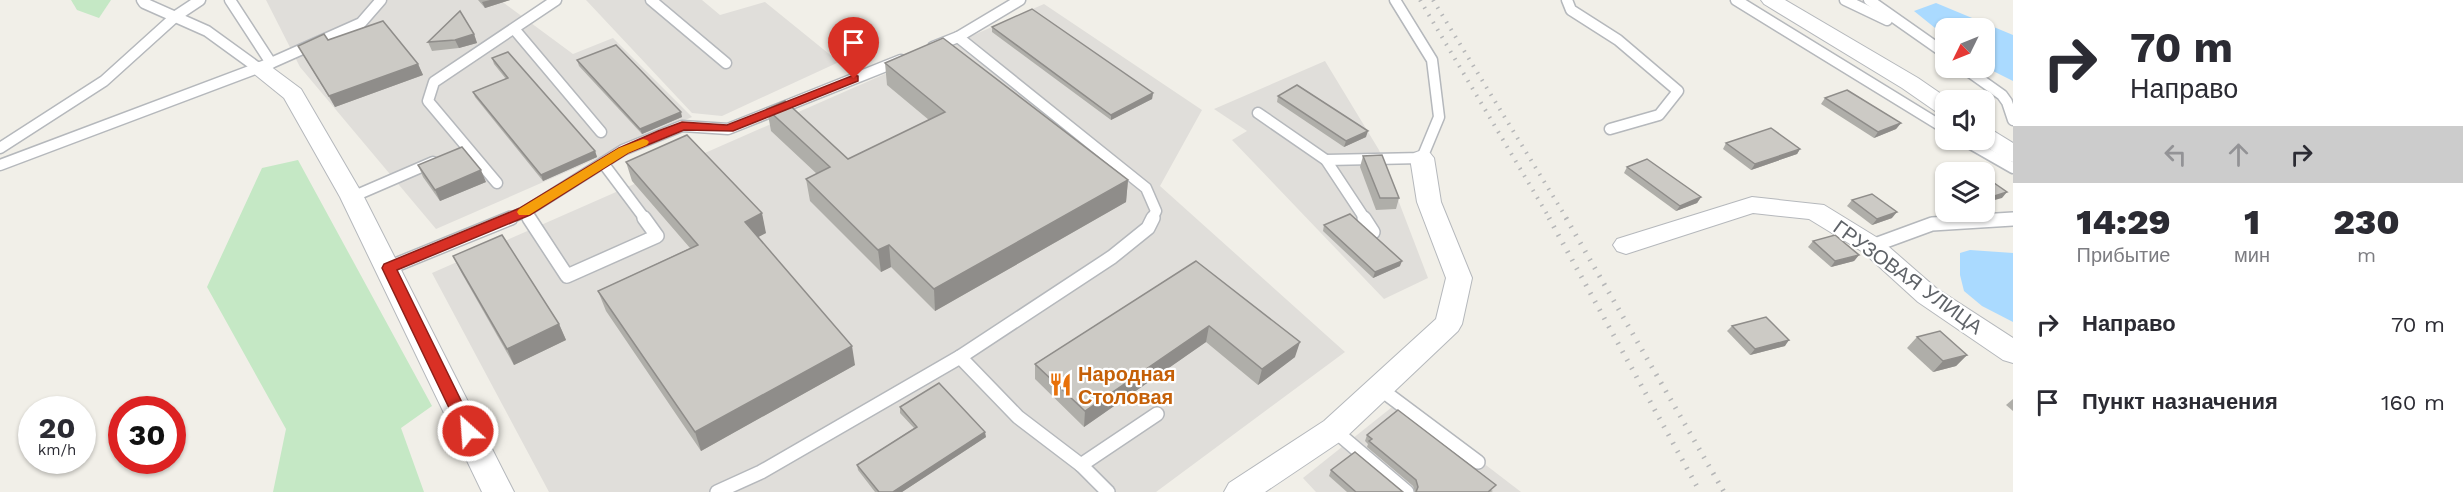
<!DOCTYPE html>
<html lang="ru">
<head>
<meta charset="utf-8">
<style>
  body { margin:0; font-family:"Work Sans",sans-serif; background:#f7f7f7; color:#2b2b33; height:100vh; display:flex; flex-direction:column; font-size:22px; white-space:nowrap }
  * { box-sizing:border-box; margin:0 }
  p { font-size:20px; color:#7c7c81 }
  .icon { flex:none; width:33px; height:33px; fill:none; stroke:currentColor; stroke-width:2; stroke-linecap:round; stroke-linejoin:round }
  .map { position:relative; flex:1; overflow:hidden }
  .details { display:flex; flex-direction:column; background:#fff; width:450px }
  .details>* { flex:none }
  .top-card { background:#fff; color:#2b2b33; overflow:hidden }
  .needle { width:39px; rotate:227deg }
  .tools { position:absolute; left:1935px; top:18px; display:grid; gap:12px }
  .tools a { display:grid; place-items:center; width:60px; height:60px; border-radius:12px; background:#fff; box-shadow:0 2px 4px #0004; font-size:30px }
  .speed { position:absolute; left:18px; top:396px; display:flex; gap:12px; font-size:30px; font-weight:700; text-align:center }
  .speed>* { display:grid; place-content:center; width:78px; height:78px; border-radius:50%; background:#fff; box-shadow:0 2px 4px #0004; line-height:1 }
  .speed small { font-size:15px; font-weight:400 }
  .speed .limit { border:9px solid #d22; background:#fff; color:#111 }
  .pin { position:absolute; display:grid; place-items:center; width:51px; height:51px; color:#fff; margin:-62px -26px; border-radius:50% 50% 50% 0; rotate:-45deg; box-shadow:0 0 6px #0007 }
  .pin .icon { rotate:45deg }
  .me { position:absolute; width:66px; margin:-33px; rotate:334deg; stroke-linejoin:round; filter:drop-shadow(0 0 4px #0008) }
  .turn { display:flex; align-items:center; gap:21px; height:126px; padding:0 18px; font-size:27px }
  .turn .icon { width:78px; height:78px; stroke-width:2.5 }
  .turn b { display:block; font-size:42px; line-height:51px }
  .lanes { display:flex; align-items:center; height:57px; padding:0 18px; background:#0003; justify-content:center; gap:30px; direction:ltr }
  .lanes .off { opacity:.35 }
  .eta { display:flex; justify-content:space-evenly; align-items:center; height:102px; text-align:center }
  .eta b { font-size:36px; font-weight:800; line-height:42px }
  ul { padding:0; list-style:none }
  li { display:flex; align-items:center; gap:18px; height:78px; padding:0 18px }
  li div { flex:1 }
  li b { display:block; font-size:22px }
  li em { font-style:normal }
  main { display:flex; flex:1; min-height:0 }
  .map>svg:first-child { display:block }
</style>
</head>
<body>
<main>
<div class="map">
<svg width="2013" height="492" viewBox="0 0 2013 492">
  <rect width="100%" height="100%" fill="#f1efe8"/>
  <!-- industrial -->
  <g fill="#e0deda">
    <path d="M266,0H500L573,54L613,38L692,117L436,229L300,67Z"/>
    <path d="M586,0H702L720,15L765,2L839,62L722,116L692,113Z"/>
    <path d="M1044,4L1202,110L1160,186L1345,352L1156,492H549L432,273Z"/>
    <path d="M1325,61L1379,150L1428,278L1384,299L1232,140L1247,131L1214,109Z"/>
    <path d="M1401,400L1521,492H1316L1303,478Z"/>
  </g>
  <!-- green -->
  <g fill="#c5e8c5">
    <path d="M71,0H111L99,18L77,10Z"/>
    <path d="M298,160L432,406L401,428L424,492H273L286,429L207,287L262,168Z"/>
  </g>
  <!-- water -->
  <g fill="#aadaff">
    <path d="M1936,3L2013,35V81L1985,67L1984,28H1946L1945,36L1914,11Z"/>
    <path d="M1970,250L2013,253V322L1982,306L1964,291L1960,275V253Z"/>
  </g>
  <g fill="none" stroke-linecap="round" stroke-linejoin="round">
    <defs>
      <g id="lane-far1">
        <path d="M142,0L144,3L207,31L258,68"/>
        <path d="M230,0L271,63"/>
        <path d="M651,0L726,63"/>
        <path d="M1567,0L1571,10L1618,40L1678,91L1659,115L1610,129"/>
        <path d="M1736,0L1946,129"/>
        <path d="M1845,0L1887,20"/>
        <path d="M1869,0L1946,54"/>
        <path d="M515,30L601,132"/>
        <path d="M958,37L1020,0"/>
        <path d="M933,47L958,37L1146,188L1156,211L1152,219"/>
        <path d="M1964,68L2002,95L2007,102L2013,120"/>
        <path d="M1258,113L1326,160L1365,219"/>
        <path d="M1964,140L2013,168"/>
        <path d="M0,148L104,81L176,16L200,0"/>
        <path d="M1326,160L1422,158L1439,117L1432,60L1395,0"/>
        <path d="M603,163L645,219"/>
        <path d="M0,165L271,63L361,23L381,0"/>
        <path d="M497,183L428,101L434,82L556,0"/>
        <path d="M352,197L433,162"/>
        <path d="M525,212L530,219"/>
        <path d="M507,219L525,212L623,150L682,126L728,129L901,60"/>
        <path d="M2007,219H2013"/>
      </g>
      <g id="lane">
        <path d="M529,218L567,276L657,236L644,218"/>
        <path d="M1364,218L1373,232"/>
        <path d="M1872,246L1932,224L2013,219"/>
        <path d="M388,268L511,218"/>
        <path d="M960,357L1018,417L1081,465L1157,414"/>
        <path d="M1379,388L1478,462"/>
        <path d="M1334,430L1407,492"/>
        <path d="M1081,465L1108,492"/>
        <path d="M717,492L761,472L960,357L1112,257L1148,228L1153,218"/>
      </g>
      <g id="street">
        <path d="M1761,0H1785L1918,78L1950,100H1946V115L1938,113L1902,88L1764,4Z"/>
        <path d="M258,62L266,63L301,89L364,197L514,492H482L340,197L284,98L247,68L250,63Z"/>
        <path d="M1984,128L1992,130L2013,143V162L2005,159L1976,140H1984Z"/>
        <path d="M1422,150L1430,153L1434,158L1441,202L1472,278L1462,324L1458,331L1344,439L1265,492H1224L1229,483L1324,421L1436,319L1446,278L1417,202L1410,158L1414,153Z"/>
        <path d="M1752,197L1824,205L1881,240L1936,288L2013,338V363L2003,360L1918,302L1863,252L1809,219L1753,213L1626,254L1617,251L1613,245L1617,239Z"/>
      </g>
    </defs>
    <!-- lane-far1 casing -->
    <use href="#lane-far1" stroke="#b5b8bc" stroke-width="13"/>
    <!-- lane casing -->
    <use href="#lane" stroke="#b5b8bc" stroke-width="16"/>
    <!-- street casing -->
    <use href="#street" stroke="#b5b8bc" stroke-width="2"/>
    <!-- lane-far1 -->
    <use href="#lane-far1" stroke="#fff" stroke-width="10"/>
    <!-- lane -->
    <use href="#lane" stroke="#fff" stroke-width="13"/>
    <!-- street -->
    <use href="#street" fill="#fff" fill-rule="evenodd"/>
    <!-- rail-far1 -->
    <g stroke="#b6b7b8" stroke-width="4" stroke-dasharray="1.5 7" stroke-linecap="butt">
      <path d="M1420,0L1550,219"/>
      <path d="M1433,0L1567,219"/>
    </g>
    <!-- rail -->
    <g stroke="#b6b7b8" stroke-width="5" stroke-dasharray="1.5 8" stroke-linecap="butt">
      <path d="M1549,218L1700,492"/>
      <path d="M1566,218L1724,492"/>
    </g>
  </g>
  <!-- wall -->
  <g fill="#afaea9">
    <path d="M478,0H510L485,8Z"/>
    <path d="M992,27L1153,93L1152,99L1111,120L992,32Z"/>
    <path d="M474,34L477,43L459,48L432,51L428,42Z"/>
    <path d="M328,40L418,64L423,75L335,107L298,46Z"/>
    <path d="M492,58L595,151L597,157L543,181L475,97L473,92L506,79L494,64Z"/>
    <path d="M577,60L682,117L642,134L579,66Z"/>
    <path d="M885,63L1128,180L1126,202L935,311L891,267L881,272L810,201L806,179L817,174L771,131L767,109L848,159L929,120L887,85Z"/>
    <path d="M1278,96L1366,137L1344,147L1277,102Z"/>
    <path d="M1825,98L1901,123L1896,129L1874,138L1821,104Z"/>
    <path d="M1726,143L1800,149L1797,154L1751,170L1723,149Z"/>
    <path d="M1363,156L1399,198L1396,209L1376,210L1360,167Z"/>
    <path d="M626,162L766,233L758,237L855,365L701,451L606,311L598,291L690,248L632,181Z"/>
    <path d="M418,165L486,182L440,201L423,177Z"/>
    <path d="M1627,167L1701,197L1697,203L1676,211L1624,173Z"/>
    <path d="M1852,200L1892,218L1872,225L1847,206Z"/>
    <path d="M1324,225L1400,266L1373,278L1323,231Z"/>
    <path d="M1813,241L1859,255L1854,261L1831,267L1808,247Z"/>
    <path d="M453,256L559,324L566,340L514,365L461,272Z"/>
    <path d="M1196,261L1295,357L1258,385L1206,342L1084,427L1035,379V364Z"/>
    <path d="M1732,326L1785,346L1750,355L1727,331Z"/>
    <path d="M1917,337L1967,355L1956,366L1933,372L1907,348Z"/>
    <path d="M2013,399V411L2006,405Z"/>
    <path d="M900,407L986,437L902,492H875L858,470L857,465L914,428L900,413Z"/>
    <path d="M1367,435L1493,491L1491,492H1415L1413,486L1367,447L1368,444L1365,441Z"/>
    <path d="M1331,470L1403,492H1347L1329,476Z"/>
  </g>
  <!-- shaded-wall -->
  <g fill="#8f8d8a">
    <path d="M490,0H510L485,8L482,2Z"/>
    <path d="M474,34L477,43L459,48L455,40Z"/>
    <path d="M418,64L423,75L335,107L329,96Z"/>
    <path d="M1153,93L1152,99L1111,120V115Z"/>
    <path d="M681,112L682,117L642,134L640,129Z"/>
    <path d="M1901,123L1896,129L1874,138L1878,132Z"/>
    <path d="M1368,131L1366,137L1344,147L1346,141Z"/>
    <path d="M1800,149L1797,154L1751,170L1755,164Z"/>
    <path d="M595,151L597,157L543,181L541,175Z"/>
    <path d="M481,170L486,182L440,201L435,190Z"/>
    <path d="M1128,180L1126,202L935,311L934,289Z"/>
    <path d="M2007,192L2002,198L1984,203V199Z"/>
    <path d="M1701,197L1697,203L1676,211L1680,206Z"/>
    <path d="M1897,212L1892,218L1872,225L1877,219Z"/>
    <path d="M762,213L766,233L749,242L745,222Z"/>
    <path d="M889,245L891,267L881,272L878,250Z"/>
    <path d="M1859,255L1854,261L1831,267L1835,261Z"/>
    <path d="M1402,261L1400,266L1373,278L1375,272Z"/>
    <path d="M559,324L566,340L514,365L507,349Z"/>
    <path d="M1209,326L1206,342L1084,427L1085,411Z"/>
    <path d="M1789,340L1785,346L1750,355L1755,349Z"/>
    <path d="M1300,342L1295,357L1258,385L1262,369Z"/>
    <path d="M852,346L855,365L701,451L695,432Z"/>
    <path d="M1967,355L1956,366L1933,372L1943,361Z"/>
    <path d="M985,432L986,437L902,492H893Z"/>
  </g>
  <!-- building -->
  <g fill="#cccac5" stroke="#8f8d8a" stroke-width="1.5">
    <path d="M1032,9L1153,93L1111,115L992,27Z"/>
    <path d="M460,11L474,34L455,40L428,42Z"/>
    <path d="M383,21L418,64L329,96L298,46L324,34L328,40Z"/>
    <path d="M943,38L1128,180L934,289L889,245L878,250L806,179L830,167L767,109L785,101L848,159L945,112L885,63Z"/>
    <path d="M616,45L681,112L640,129L577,60Z"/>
    <path d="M508,52L595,151L541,175L473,92L508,78L492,58Z"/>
    <path d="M1297,85L1368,131L1346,141L1278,96Z"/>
    <path d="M1847,90L1901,123L1878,132L1825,98Z"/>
    <path d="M1771,128L1800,149L1755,164L1726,143Z"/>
    <path d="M687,135L762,213L745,222L852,346L695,432L598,291L698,245L626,162Z"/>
    <path d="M462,147L481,170L435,190L418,165Z"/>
    <path d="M1382,155L1399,198H1380L1363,156Z"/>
    <path d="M1647,159L1701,197L1680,206L1627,167Z"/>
    <path d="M1973,169L1979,172H1960Z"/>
    <path d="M1984,176L2007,192L1985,199Z"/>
    <path d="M1872,194L1897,212L1877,219L1852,200Z"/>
    <path d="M1350,214L1402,261L1375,272L1324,225Z"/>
    <path d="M502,235L559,324L507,349L453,256Z"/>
    <path d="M1835,235L1859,255L1835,261L1813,241Z"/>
    <path d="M1196,261L1300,342L1262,369L1209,326L1085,411L1035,364Z"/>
    <path d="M1766,317L1789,340L1755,349L1732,326Z"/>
    <path d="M1940,331L1967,355L1943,361L1917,337Z"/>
    <path d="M939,383L985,432L893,492H879L857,465L917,427L900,407Z"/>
    <path d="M1398,410L1496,485L1488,492H1416L1418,487L1416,480L1369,441L1372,439L1367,435Z"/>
    <path d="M1355,452L1403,492H1356L1331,470Z"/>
  </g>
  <!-- route -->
  <path fill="#d93025" stroke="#8d1f18" stroke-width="1.5" d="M854,75L858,76V81L733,131L684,130L667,137L628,153L530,215L397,270L476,431L474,435L468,437L462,435L382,268L384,264L520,208L619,148L658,131L682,122L727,125Z"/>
  <!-- slow -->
  <path fill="#f59e0b" d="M643,139L647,140L649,142L647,145L628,153L529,215H519L517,212L519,209L619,148Z"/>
  <!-- icons -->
  <defs>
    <symbol id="restaurant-bare" viewBox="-9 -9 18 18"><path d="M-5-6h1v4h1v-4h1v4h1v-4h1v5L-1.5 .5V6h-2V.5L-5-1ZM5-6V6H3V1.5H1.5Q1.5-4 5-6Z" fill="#e8710a" stroke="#fff" stroke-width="2.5" paint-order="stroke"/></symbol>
  </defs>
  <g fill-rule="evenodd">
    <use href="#restaurant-bare" x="1044" y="368" width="33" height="33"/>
  </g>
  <g text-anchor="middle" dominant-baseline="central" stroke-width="4.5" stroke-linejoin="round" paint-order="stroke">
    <!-- street labels -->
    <g font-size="20" fill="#5f6368" stroke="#fff">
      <text transform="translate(1908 277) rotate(36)">ГРУЗОВАЯ УЛИЦА</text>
    </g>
    <!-- food labels -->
    <g font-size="20" font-weight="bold" fill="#c56008" stroke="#fff" text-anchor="start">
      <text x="1078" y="374">Народная<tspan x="1078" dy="23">Столовая</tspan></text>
    </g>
  </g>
</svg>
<div class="tools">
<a><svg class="needle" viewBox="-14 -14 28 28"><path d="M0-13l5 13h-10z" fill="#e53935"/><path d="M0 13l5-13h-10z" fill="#7c7c81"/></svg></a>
<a><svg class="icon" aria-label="sound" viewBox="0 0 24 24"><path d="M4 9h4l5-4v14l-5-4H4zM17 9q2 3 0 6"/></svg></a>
<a><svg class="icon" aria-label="layers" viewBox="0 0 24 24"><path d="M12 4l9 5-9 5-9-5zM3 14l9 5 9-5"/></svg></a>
</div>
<div class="speed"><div>20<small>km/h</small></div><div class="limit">30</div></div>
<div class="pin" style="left:854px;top:79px;background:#d93025"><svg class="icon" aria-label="arrive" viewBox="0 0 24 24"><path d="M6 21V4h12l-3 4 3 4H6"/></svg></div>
<svg class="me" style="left:468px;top:431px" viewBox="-20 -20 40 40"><circle r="17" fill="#d93025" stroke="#fff" stroke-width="3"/><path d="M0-11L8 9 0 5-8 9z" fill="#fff"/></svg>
</div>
<section class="details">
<div class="top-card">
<div class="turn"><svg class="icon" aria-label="right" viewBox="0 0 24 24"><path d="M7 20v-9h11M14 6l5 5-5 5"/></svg><div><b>70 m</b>Направо</div></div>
<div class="lanes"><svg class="icon off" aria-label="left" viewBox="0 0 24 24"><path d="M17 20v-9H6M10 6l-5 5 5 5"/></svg><svg class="icon off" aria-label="ahead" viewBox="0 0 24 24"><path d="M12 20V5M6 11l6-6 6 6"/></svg><svg class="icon" aria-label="right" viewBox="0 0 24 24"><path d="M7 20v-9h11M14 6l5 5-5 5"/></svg></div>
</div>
<div class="eta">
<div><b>14:29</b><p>Прибытие</p></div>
<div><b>1</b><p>мин</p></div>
<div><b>230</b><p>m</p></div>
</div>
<ul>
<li><svg class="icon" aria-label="right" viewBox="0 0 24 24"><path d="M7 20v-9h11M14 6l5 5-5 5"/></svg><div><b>Направо</b></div><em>70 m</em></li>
<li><svg class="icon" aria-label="arrive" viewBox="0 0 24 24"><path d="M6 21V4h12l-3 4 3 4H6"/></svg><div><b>Пункт назначения</b></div><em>160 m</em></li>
</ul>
</section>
</main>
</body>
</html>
